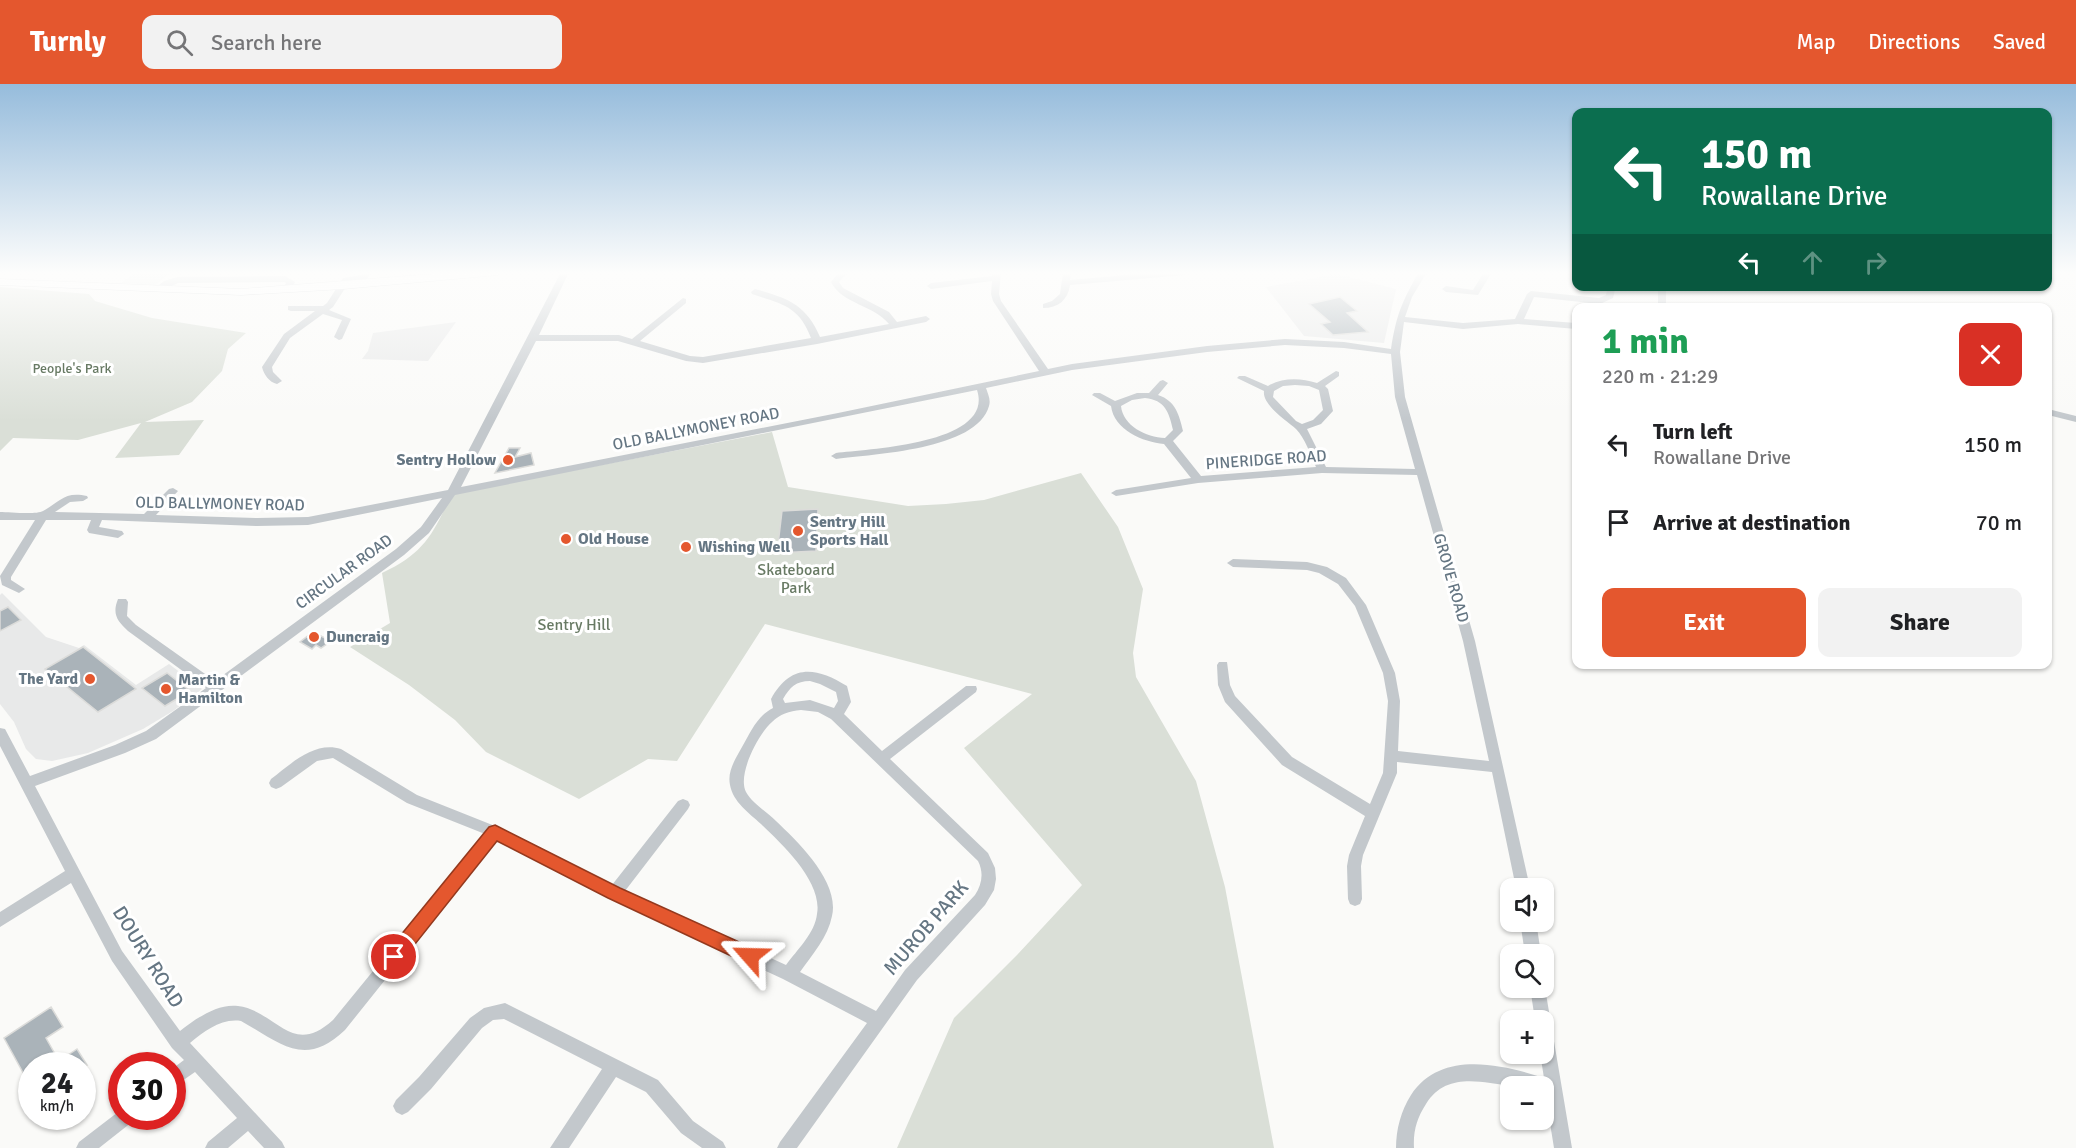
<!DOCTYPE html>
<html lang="en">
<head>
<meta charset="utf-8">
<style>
  body { margin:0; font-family:Signika,sans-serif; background:#f2f2f2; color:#202124; height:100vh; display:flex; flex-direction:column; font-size:22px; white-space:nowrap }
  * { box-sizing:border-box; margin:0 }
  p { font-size:20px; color:#757577 }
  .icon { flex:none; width:33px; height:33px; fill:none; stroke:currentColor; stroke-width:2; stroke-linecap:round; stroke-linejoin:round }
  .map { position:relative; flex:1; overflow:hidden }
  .panel { position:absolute; left:1572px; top:219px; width:480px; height:366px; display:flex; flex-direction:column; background:#fff; border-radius:12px; box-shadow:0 2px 4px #0004 }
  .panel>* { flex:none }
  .top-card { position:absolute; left:1572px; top:24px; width:480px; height:183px; border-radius:12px; box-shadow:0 2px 4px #0004; background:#0b6e4f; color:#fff; overflow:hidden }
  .fabs { position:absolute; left:1500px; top:794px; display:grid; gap:12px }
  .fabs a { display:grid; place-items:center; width:54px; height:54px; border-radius:12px; background:#fff; box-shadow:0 2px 4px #0004; font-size:30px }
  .speed { position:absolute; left:18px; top:968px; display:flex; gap:12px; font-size:30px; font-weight:700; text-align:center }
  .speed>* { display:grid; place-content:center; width:78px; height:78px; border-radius:50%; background:#fff; box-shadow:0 2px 4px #0004; line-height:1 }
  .speed small { font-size:15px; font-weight:400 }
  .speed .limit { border:9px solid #d22; background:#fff; color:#111 }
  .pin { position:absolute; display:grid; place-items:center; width:51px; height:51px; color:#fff; margin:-26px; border:3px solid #fff; border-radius:50%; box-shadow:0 2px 6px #0007 }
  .me { position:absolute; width:66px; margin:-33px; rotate:295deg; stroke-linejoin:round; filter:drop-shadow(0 0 4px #0008) }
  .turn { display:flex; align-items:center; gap:21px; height:126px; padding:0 30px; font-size:27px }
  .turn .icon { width:78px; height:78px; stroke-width:2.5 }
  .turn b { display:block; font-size:42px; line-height:51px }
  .lanes { display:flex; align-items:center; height:57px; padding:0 30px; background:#0003; justify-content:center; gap:30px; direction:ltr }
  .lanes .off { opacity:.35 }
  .round { display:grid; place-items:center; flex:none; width:63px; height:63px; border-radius:12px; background:#f2f2f2 }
  .headline { display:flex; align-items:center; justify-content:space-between; height:102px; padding:0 30px }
  h1 { font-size:36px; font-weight:800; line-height:45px; color:#1e9e55 }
  .action { display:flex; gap:12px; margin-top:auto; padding:12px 30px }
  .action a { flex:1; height:69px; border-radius:12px; background:#e4572e; color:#fff; font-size:24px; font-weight:800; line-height:69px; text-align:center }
  .action a+a { background:#f2f2f2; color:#202124 }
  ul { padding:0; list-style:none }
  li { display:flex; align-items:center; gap:18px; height:78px; padding:0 30px }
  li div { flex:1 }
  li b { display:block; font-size:22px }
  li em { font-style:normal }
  header { display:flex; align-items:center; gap:36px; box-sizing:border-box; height:84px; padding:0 30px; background:#e4572e; color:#fff }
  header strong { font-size:28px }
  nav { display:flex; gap:33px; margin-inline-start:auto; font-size:21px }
  .search { width:420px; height:54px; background:#f2f2f2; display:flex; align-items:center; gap:15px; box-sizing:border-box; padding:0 21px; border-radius:12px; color:#757577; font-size:22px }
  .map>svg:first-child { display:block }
</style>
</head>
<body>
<header>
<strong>Turnly</strong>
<div class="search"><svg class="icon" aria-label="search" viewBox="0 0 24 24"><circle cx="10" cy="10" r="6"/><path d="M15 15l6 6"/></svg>Search here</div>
<nav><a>Map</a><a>Directions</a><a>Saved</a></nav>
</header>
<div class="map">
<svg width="2076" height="1064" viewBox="0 0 2076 1064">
  <rect width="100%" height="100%" fill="#fafaf8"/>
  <!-- built -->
  <g fill="#e8e9e9">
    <path d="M136,188H171L155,201L121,199Z"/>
    <path d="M1337,190L1396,205L1384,259L1304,252L1266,203Z"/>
    <path d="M456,238L428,277L362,275L368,267L373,249Z"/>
    <path d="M2,509L46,553L79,564L84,561L136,601L169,580L202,605L173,627L143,645L88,669L52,677L36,675L26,665L14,638L0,620V511Z"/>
  </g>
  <!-- green -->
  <g fill="#dadfd7">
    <path d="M0,203L89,210L95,217L152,234L246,249L228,265L222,287L192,318L145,338L204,336L179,371L115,374L141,339L78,356L13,354L0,367Z"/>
    <path d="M772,348L788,403L908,422L946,420L984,416L1081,389L1118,443L1143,505L1133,569L1136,593L1196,697L1225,803L1274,1064H897L954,934L1017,871L1082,801L964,664L1032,610L765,540L677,677L648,675L579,715L486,668L455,636L409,601L350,563L390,539L382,489C423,470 434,450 451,410Z"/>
  </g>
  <!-- building -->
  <g fill="#aab3b9" stroke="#dcdcda" stroke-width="1.5">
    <path d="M1340,213L1357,227L1347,229L1368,248L1333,251L1321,240L1330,238L1309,220Z"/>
    <path d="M509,364H520L515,373L531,369L534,381L495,389Z"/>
    <path d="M818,425L816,467L777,469L782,427Z"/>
    <path d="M8,523L21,536L0,547V527Z"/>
    <path d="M313,548L331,557L321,564L316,561L312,565L300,558Z"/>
    <path d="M83,563L136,605L98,628L45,585Z"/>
    <path d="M167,589L190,607L165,622L142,604Z"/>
    <path d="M51,923L63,943L46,954L59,977L77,965L87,981H32V1005L4,954Z"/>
  </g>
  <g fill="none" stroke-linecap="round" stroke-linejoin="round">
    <defs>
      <path id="major" d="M459,188H503L498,191L343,205L241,211L0,201V195L241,205Z"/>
    </defs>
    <!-- major casing -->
    <use href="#major" stroke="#b5babe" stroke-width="1"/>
    <!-- minor -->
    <g fill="#c3c8cc" fill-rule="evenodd">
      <path d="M363,188H371L367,195L349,198L333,223L329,226L351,235L342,255L339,256L334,253L342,236L323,230L290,254L272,283L273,288L282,297L277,300C269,298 264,291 262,283L284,250L315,227H291L288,226V222H323L327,219L343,194L361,191Z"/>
      <path d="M561,188H569L539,251H619L632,255L683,214L686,215V219L640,257L690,272L703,273L811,254C799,222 782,220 752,210L751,208L755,205C787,214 806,220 820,253L889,240C874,221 842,220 831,198L839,188H848L839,198L843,204L889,228L897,238L926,232L930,235L926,238L817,260L703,279L686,277L618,257H536L461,403L838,329L1039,287L993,217L991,210L992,197L931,205L927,202L931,199L992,192L993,188H1001L999,210L1001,217L1048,285L1072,280L1207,262L1285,255L1344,258L1391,265C1396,232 1402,217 1419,188H1427L1412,213L1405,233L1463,239L1515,235L1527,210L1531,207L1599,214L1606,211L1608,202H1616L1613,214L1600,220L1534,213L1524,235L1576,239V245L1518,240L1463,245L1404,238L1400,268L1405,313L1475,557L1530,804H1516L1492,688L1397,678V689L1363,771L1361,782L1362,815L1360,820L1355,822L1350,820L1348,815L1347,782L1349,771L1365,732L1282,681L1225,618L1218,601L1217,581L1219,578H1227L1230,601L1235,612L1292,673L1370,720L1383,689L1388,617L1383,589L1355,522L1338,500L1319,489L1307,486L1233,483L1227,479L1233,475L1307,478L1327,483L1346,494L1366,521L1395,589L1400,617L1398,667L1489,677L1463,557L1417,391L1322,389L1198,399L1116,412L1111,409L1116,406L1191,394L1164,360C1143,358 1114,346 1111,322L1092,311L1094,309H1100L1115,317L1137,309H1149L1160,297L1163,296L1168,299L1158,311C1176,317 1179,331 1183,347L1173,357L1201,392L1316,383C1311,372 1305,354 1296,345C1287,337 1262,321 1264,307L1237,294L1239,292H1245L1268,302C1283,293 1301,294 1317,299L1336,287L1339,288V292L1325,302L1328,305L1333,327L1321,340L1307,345L1326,383L1415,385L1395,313L1391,270L1344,264L1285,261L1207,268L1072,286L986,304C988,310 991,316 989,322C977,366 873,370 836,375L831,372L836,369C869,365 995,360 977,306L455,411L429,449L404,471L156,655L125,669L35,702L122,867L180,947C195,935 218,919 238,922C277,927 291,974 333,936L485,750L407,719L333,674L317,677L281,703L276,705L271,703L269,699L271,695C291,680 314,657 341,665L417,711L500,744L612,801L678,717L683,715L688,717L690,721L688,725L625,807L786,881C797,866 815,849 817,830C823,798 782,760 761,740C749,729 733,718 730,701C727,687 736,674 742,663C751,648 757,632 773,624L771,615C790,580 815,582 847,602L851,618L844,630L882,667L966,602H976L977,605L976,608L890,675L988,769L995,784L996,795L994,806L985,821L917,896L797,1064H777L780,1058L867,939L783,895L609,814L497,756L345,946C304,985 281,959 241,937C221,934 205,947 190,959L282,1058L285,1064H264L248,1047L228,1064H205L208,1058L237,1034L195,988L172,1004V985L184,976L172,964L112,877L71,799L0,843V828L65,787L0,662V644L5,645L30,692L115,661L146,647L206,604L128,547C117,537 112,530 118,515H126L128,518L127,532L136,541L215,597L396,465L421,443L442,414L308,441L257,442L102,436L99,443L122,447L124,450L118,454L89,449L87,446L91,436H46L11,493V496L25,505L19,509L2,501L0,492L35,436H0V428C9,428 36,431 43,427C60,418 64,407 87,412L88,414L83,417L70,418L55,428L144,430L169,405L173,404L178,407L156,431L257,434L308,433L448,406ZM1295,301L1309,302L1319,306L1323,326L1313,336L1302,340L1296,337L1273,313L1274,307L1283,302ZM1145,314C1165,316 1169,328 1173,346L1165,354C1146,353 1123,342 1121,322L1132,316ZM810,597L820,600L836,608L838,617L834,624L810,616L785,619L783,615C790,603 796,597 810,597ZM801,626L818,628L831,635L978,777C984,789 982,800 975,811L905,886L876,927L800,888C812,871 828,853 832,832C840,798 798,758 776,737C767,728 752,719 746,708C737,691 758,650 772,638C780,630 789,627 801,626Z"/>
      <path d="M1063,188H1071L1070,196L1159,188H1189L1185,191L1070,201C1068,216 1058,224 1043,224V220L1052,217L1060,210Z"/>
      <path d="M1484,188H1492L1478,211L1446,208L1442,205L1446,202L1473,206Z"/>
      <path d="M285,192L295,198L289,208L286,209L282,206L286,199L284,198L178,199L161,207L154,205L164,197L177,193Z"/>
      <rect x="1658" y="202" width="8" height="22"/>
      <path d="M2048,325L2076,332V338L2048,331Z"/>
      <path d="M1520,837H1536L1541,870H1525Z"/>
      <path d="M1544,898L1572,1064H1554L1544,1002C1533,1002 1521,1003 1511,1002C1480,998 1446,988 1426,1020C1417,1034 1413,1047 1414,1064H1396C1396,1045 1401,1027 1411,1011C1441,966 1500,980 1544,994L1540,969H1544V936H1535L1530,903H1544Z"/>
      <path d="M505,919L658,996L693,1037L723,1058L726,1064H702L681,1049L646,1008L616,993L569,1064H550L602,985L504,935L493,936L482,944L431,1005L408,1028L402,1031L396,1028L393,1022L396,1016L419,993L470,934L484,924Z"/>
      <path d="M122,1025V1032H135L132,1038L99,1064H76L79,1058Z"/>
    </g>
    <!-- major -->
    <use href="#major" fill="#fff" fill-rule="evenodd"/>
  </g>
  <!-- sky -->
  <linearGradient id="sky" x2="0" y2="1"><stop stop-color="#96bcdc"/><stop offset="0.56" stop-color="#fdfdfc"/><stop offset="1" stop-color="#fdfdfc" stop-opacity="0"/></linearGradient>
  <rect width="2076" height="337" fill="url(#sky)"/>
  <!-- route -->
  <path fill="#e4572e" stroke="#94391e" stroke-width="1.5" d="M495,741L620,804L757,866L759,872L757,878L750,880L744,878L608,814L497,757L400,879L394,882L387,879L385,873L387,868L489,743Z"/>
  <!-- markers -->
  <g fill="#e4572e" stroke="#fff" stroke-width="2">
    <circle cx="508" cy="376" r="6"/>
    <circle cx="798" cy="447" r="6"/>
    <circle cx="566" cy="455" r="6"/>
    <circle cx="686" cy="463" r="6"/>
    <circle cx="314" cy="553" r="6"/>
    <circle cx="90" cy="595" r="6"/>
    <circle cx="166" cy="605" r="6"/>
  </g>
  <g text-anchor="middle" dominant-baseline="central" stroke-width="6" stroke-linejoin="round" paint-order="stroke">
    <!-- far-park labels -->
    <g font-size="14" fill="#687a64" stroke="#fff">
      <text x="72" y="284">People's Park</text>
    </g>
    <!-- street labels -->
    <g font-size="16" fill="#657683" stroke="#fff">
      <text transform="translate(696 345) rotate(-11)">OLD BALLYMONEY ROAD</text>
      <text transform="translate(1266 376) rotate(-4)">PINERIDGE ROAD</text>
      <text transform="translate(220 420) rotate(1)">OLD BALLYMONEY ROAD</text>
      <text transform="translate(344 488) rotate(-36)">CIRCULAR ROAD</text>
      <text transform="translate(1451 494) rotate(74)">GROVE ROAD</text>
    </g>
    <!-- poi labels -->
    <g font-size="16" font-weight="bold" fill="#657683" stroke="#fff" text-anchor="start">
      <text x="496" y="376" text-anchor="end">Sentry Hollow</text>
      <text x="810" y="438">Sentry Hill<tspan x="810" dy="18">Sports Hall</tspan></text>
      <text x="578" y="455">Old House</text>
      <text x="698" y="463">Wishing Well</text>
      <text x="326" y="553">Duncraig</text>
      <text x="78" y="595" text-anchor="end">The Yard</text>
      <text x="178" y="596">Martin &amp;<tspan x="178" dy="18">Hamilton</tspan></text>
    </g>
    <!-- park labels -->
    <g font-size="16" fill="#687a64" stroke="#fff">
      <text x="796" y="486">Skateboard<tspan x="796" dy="18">Park</tspan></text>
      <text x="574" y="541">Sentry Hill</text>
    </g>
    <!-- near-street labels -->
    <g font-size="20" fill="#657683" stroke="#fff">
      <text transform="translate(926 844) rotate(-49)">MUROB PARK</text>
      <text transform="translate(148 873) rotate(58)">DOURY ROAD</text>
    </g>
  </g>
</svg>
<div class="fabs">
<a><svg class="icon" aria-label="sound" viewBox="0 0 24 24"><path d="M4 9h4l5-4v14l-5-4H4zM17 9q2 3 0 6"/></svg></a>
<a><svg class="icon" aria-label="search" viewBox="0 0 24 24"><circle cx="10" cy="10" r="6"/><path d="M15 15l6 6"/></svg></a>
<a>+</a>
<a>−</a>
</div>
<div class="speed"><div>24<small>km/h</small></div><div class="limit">30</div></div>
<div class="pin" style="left:394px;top:873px;background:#d93025"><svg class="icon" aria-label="arrive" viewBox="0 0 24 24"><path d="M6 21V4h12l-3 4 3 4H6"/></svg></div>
<svg class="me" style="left:750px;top:872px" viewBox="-20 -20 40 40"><path d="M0-17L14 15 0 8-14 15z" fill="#e4572e" stroke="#fff" stroke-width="4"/></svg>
<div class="top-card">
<div class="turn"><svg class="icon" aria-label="left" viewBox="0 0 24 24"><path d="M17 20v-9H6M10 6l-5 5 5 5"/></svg><div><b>150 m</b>Rowallane Drive</div></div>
<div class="lanes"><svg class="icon" aria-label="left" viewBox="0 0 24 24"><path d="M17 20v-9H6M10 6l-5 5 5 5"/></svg><svg class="icon off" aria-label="ahead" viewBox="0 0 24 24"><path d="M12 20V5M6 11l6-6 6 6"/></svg><svg class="icon off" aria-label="right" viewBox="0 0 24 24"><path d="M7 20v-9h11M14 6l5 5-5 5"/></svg></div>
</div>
<section class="panel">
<div class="headline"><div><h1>1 min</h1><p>220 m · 21:29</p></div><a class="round" style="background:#d93025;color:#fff"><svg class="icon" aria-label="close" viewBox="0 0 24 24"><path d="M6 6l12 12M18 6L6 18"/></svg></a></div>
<ul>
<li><svg class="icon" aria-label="left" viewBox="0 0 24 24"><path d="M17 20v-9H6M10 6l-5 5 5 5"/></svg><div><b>Turn left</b><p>Rowallane Drive</p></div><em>150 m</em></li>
<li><svg class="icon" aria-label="arrive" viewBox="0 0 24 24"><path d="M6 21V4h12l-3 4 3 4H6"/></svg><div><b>Arrive at destination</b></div><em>70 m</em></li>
</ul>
<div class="action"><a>Exit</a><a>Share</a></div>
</section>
</div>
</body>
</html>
